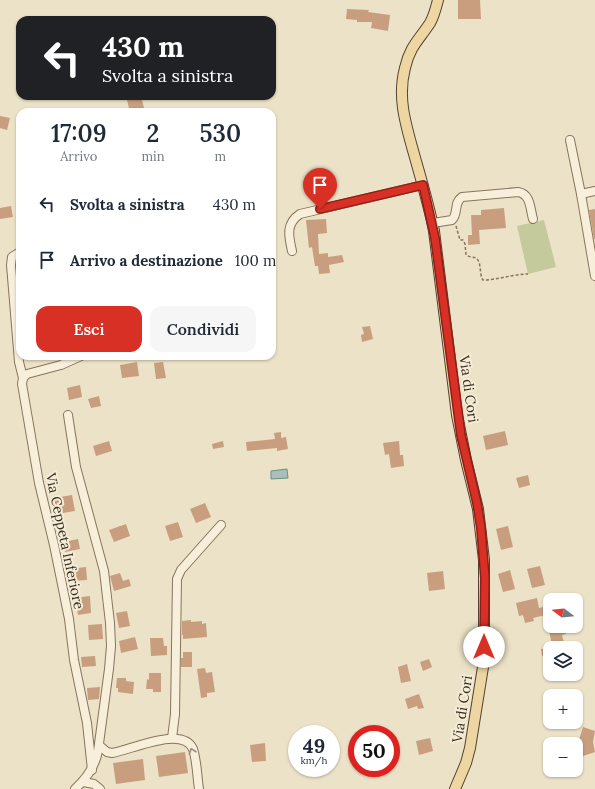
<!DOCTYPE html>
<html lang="it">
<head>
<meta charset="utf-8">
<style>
  body { margin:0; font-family:Lora,serif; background:#f6f6f7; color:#1f2937; height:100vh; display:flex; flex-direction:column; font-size:15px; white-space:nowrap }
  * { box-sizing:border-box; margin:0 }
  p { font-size:13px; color:#747a83 }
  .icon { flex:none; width:22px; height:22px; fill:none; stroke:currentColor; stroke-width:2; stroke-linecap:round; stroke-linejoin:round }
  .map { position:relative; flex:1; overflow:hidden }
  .sheet { position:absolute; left:16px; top:108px; width:260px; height:252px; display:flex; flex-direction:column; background:#fff; border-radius:12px; box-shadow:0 1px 3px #0004 }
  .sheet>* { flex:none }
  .top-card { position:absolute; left:16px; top:16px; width:260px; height:84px; border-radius:12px; box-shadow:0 1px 3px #0004; background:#202124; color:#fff; overflow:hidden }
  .needle { width:26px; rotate:286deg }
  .tools { position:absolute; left:543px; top:593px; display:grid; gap:8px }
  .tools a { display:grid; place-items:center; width:40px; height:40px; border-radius:8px; background:#fff; box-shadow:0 1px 3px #0004; font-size:20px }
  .speed { position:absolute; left:288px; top:725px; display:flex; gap:8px; font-size:20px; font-weight:700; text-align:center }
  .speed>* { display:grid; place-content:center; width:52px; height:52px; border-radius:50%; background:#fff; box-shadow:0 1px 3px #0004; line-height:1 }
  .speed small { font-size:10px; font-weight:400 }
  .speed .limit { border:6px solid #d22; background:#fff; color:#111 }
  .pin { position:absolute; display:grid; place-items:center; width:34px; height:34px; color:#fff; margin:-41px -17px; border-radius:50% 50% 50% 0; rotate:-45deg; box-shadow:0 0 4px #0007 }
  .pin .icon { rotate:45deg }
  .me { position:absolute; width:44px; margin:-22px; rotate:0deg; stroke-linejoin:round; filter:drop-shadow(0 0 3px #0008) }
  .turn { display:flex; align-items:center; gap:14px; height:84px; padding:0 20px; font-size:18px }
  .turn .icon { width:52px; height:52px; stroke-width:2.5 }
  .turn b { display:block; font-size:28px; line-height:34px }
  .eta { display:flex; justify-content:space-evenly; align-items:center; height:68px; text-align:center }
  .eta b { font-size:24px; font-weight:600; line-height:28px }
  .primary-button { display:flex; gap:8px; margin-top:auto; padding:8px 20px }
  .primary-button a { flex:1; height:46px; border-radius:12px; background:#d93025; color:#fff; font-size:16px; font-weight:600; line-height:46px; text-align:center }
  .primary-button a+a { background:#f6f6f7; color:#1f2937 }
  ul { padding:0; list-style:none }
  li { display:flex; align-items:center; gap:12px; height:56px; padding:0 20px }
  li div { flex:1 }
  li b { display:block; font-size:15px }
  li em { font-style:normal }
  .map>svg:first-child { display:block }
</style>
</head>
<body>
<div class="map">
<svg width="595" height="789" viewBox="0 0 595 789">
  <rect width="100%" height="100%" fill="#ece2c7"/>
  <!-- park -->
  <path fill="#c4ca9b" d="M544,220L556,267L528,274L517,226Z"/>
  <!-- water -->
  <path fill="#a8c0b9" stroke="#6f8e87" d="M287,469L288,478L271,479V471Z"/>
  <!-- building -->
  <g fill="#c89e7f">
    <path d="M458,0H480L481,19H458Z"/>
    <path d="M347,9L369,10L368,12L390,15L388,31L371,28L372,22H357V20L346,19Z"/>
    <path d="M126,96H141L144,108L130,112Z"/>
    <path d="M0,116L10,118L7,130L0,128Z"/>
    <path d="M11,206L13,217L0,219V208Z"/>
    <path d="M504,208L506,228L479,230L480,244L468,245V235H472L471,215H481V210Z"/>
    <path d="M595,209V239H594L589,210Z"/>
    <path d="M326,219L327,233L318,234L319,254L328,253V257L342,255L344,262L329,265L330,273L319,274L318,266H315L312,247L309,248L306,220Z"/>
    <path d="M370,326L373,339L362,342L361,335L364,334L362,327Z"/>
    <path d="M137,362L139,376L122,378L120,365Z"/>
    <path d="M163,362L166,378L156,379L154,363Z"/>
    <path d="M80,385L82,397L69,400L67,388Z"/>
    <path d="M99,396L101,406L91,408L88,399Z"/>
    <path d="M505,431L508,445L486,450L483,436Z"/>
    <path d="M281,432V438L286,437L288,449L277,451V448L247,451L246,442L275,439L274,433Z"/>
    <path d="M109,441L112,451L96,456L93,446Z"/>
    <path d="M223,441L224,447L213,449L212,444Z"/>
    <path d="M399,441L400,455H403L404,466L391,468L389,454L385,455L383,443Z"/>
    <path d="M528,475L530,485L519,488L516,478Z"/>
    <path d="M72,495L75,511L57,514L54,498Z"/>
    <path d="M205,503L211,517L196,523L190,509Z"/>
    <path d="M178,522L183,537L170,541L165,526Z"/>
    <path d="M126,524L130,536L114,542L109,530Z"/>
    <path d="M508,526L513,547L501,550L496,529Z"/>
    <path d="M78,539L80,549L65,552L63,542Z"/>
    <path d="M540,566L545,585L532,588L527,569Z"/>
    <path d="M86,567L87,580L71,581L69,569Z"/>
    <path d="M510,570L515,589L503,592L498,574Z"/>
    <path d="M443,571L445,589L429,591L427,573Z"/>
    <path d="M120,573L123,581L129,579L131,586L114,591L110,576Z"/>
    <path d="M90,596L91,613L78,615L77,609H75L74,598Z"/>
    <path d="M537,598L539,608L550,605V614L533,618L534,621L525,623L523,615L519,616L516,603Z"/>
    <path d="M127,611L130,626L119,628L116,613Z"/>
    <path d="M191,620V622L202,621V624L206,623L207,637L183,639V635H182V621Z"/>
    <path d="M102,624L103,639L89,640L88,625Z"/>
    <path d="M548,626H564L566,634L562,635L564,643L552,645Z"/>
    <path d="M135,637L138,649L121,653L119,641Z"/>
    <path d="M150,638H163L164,646H167V655L151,656Z"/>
    <path d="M550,648V655L542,656L541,649Z"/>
    <path d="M183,652H192V667H181V658H183Z"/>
    <path d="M95,656L96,666L82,667L81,657Z"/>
    <path d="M429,659L432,667L423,671L420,662Z"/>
    <path d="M407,664L411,681L401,683L398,667Z"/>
    <path d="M205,668L206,673L212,672L215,692L207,693V697L201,698L197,669Z"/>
    <path d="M149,673H161V692H153V689H146L147,679L149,680Z"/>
    <path d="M117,678H126V681L134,682L133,694L118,692V688H116Z"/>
    <path d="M100,687L99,699L88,700L87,688Z"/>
    <path d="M419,694L424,708L418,709L417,706L408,709L405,699Z"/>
    <path d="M583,727L595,731L593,742L595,752L583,756L578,743Z"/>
    <path d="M430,738L433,751L419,755L416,741Z"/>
    <path d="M265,743L266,761L252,762L250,745Z"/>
    <path d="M185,752L188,773L159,777L156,756Z"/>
    <path d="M143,759L145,780L116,784L113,763Z"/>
  </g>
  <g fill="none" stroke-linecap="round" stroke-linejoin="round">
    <defs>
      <g id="minor">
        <path d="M570,140L581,194"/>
        <path d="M595,191L581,194L595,276"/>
        <path d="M433,223L452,220C459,213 453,203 462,197L518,192C531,194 530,209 533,219"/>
        <path d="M292,251C289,237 285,224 300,214L423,185"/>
        <path d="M20,252L12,257L11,265L19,362L23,378"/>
        <path d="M81,356L61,365L27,374L23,378L22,384L39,483L54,545L69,619L74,660L87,723L92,770"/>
        <path d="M68,415L76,467L104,571L110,623L111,646L109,669L98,751C95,767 87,778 75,789"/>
        <path d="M172,738L175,714L177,579L181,570L221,525"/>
        <path d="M100,746L107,752L112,753C131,750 183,725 193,749C197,761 197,776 199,789"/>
        <path d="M83,782L94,784L100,789"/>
      </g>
      <path id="major" d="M438,0C436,8 434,16 430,23C419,40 410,46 405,68C397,98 406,125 414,154C421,179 429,205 434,231L457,415L466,460L478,509L484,560V647L483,667L470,748L466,763L455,789"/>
    </defs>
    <!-- minor casing -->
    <use href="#minor" stroke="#87745d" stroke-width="10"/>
    <!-- major casing -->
    <use href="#major" stroke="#554231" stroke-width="12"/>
    <!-- path -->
    <path stroke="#87745d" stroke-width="1.5" stroke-dasharray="3 2" stroke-linecap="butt" d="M456,226L460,240H463L465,244L466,255C469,257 473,257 476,258C482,262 479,275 483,280C498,280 513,274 528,274"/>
    <!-- minor -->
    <use href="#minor" stroke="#f7efda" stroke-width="8"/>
    <!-- major -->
    <use href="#major" stroke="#edd6a2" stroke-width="10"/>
  </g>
  <!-- one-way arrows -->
  <defs><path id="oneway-chevron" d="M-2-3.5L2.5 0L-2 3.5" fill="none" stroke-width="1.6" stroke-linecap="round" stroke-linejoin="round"/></defs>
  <use stroke="#988e7d" href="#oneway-chevron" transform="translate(192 751) rotate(-109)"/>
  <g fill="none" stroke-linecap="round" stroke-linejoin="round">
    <defs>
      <path id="route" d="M320,209L423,185L435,238L461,435L477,503L481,528L485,578L484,647"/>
    </defs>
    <!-- route casing -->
    <use href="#route" stroke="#8d1f18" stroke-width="10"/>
    <!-- route -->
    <use href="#route" stroke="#d93025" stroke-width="7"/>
  </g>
  <g text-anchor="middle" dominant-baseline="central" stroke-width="4" stroke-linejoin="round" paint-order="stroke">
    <!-- street labels -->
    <g font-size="14" fill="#382c20" stroke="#f4ecd6">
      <text transform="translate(469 389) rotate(82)">Via di Cori</text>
      <text transform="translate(65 541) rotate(78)">Via Ceppeta Inferiore</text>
      <text transform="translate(462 709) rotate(-81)">Via di Cori</text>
    </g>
  </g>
</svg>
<div class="tools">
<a><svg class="needle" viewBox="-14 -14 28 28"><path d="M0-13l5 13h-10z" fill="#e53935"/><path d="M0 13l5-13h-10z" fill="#747a83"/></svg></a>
<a><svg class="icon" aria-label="layers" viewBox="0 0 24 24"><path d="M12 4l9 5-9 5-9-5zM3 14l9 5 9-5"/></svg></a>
<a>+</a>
<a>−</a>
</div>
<div class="speed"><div>49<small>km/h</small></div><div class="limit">50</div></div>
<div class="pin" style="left:320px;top:209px;background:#d93025"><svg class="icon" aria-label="arrive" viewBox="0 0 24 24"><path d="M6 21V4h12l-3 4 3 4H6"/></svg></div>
<svg class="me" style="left:484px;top:647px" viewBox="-20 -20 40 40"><circle r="19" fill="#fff"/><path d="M0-13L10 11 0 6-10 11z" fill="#d93025"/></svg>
<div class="top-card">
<div class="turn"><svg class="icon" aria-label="left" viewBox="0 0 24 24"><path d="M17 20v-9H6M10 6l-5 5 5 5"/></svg><div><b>430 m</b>Svolta a sinistra</div></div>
</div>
<section class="sheet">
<div class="eta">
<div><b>17:09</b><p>Arrivo</p></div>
<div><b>2</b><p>min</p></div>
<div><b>530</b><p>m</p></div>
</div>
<ul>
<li><svg class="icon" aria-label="left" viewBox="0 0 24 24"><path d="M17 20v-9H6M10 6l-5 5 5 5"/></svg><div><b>Svolta a sinistra</b></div><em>430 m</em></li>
<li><svg class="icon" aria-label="arrive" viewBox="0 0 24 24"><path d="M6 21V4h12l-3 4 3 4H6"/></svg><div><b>Arrivo a destinazione</b></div><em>100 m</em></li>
</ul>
<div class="primary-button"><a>Esci</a><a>Condividi</a></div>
</section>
</div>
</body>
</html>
